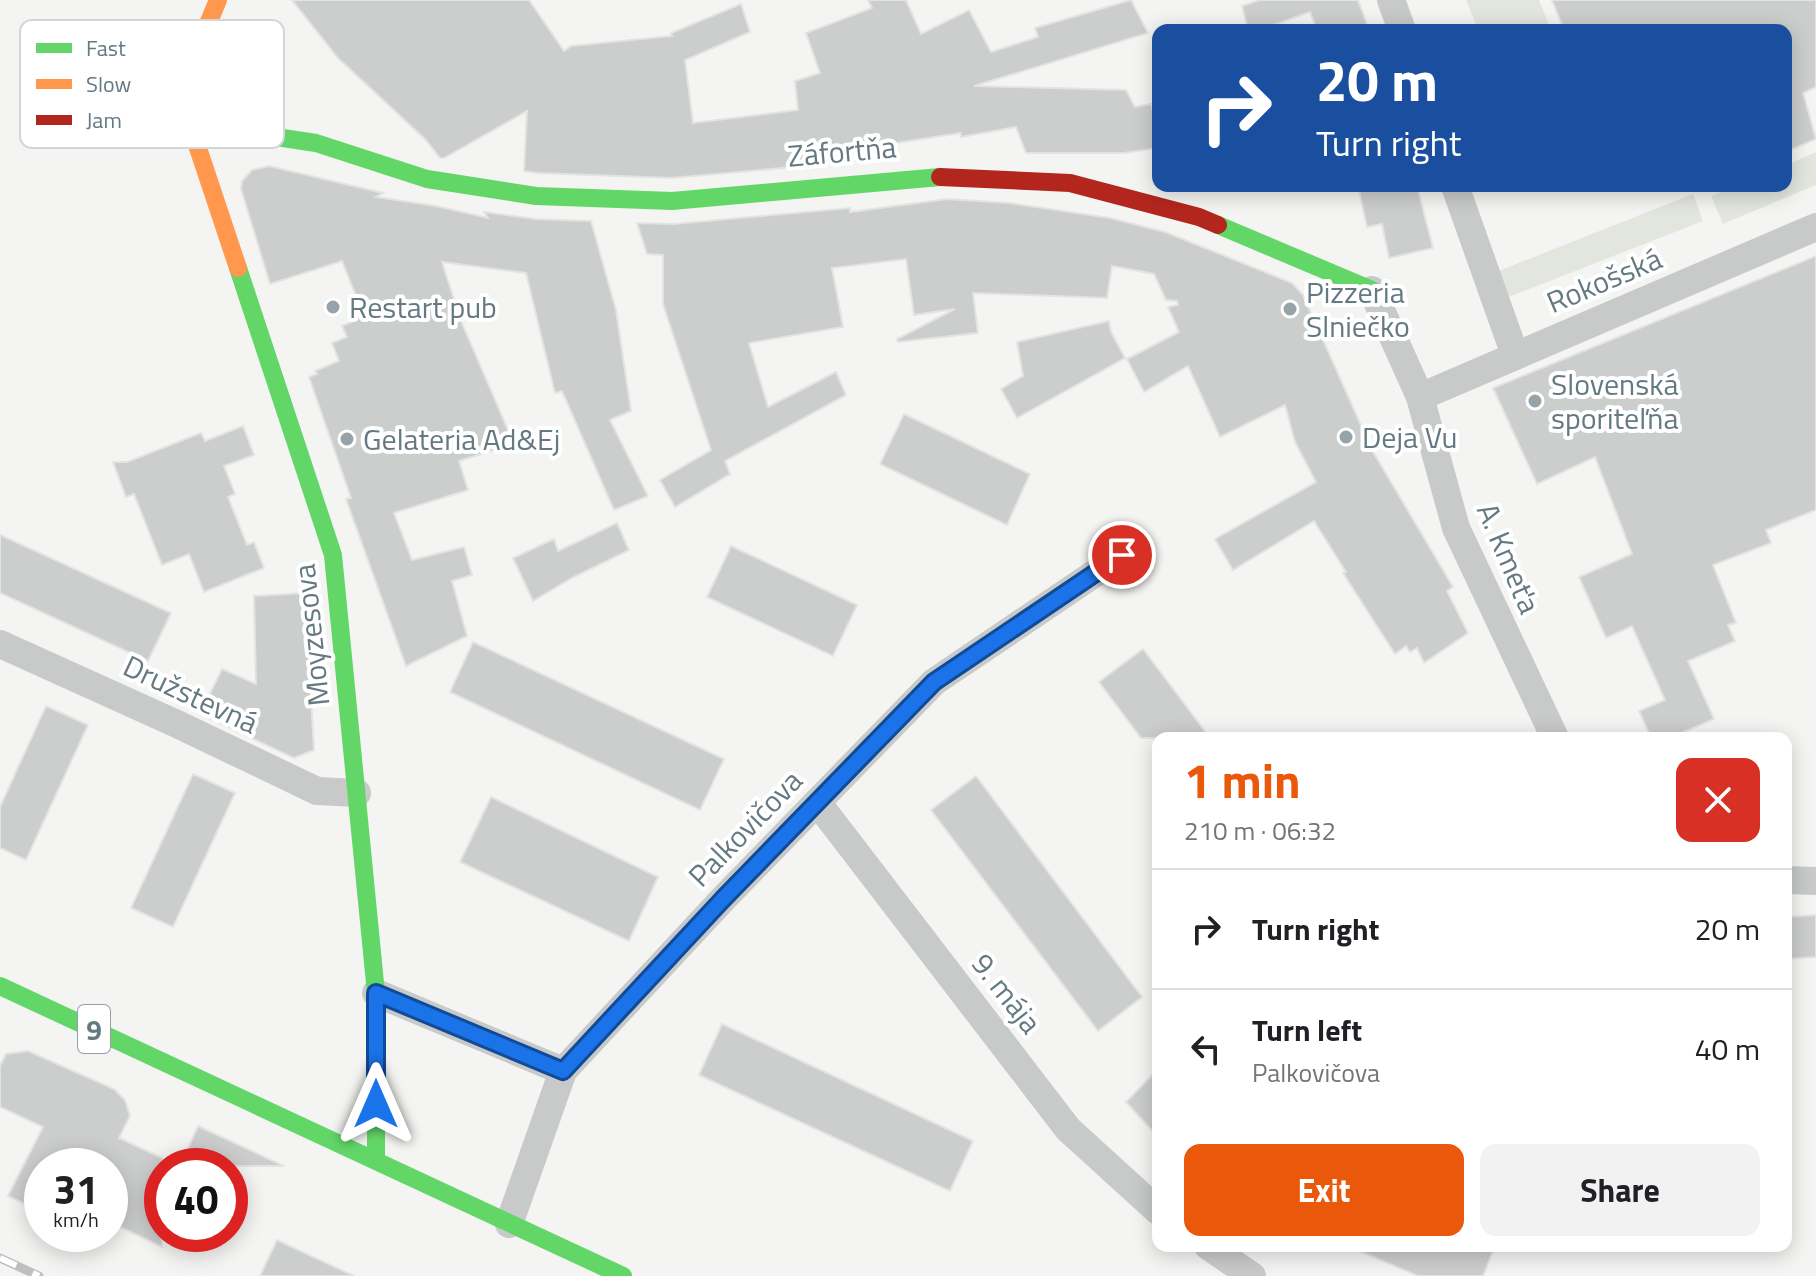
<!DOCTYPE html>
<html lang="en">
<head>
<meta charset="utf-8">
<style>
  body { margin:0; font-family:"Titillium Web",sans-serif; background:#f2f2f2; color:#202124; height:100vh; display:flex; flex-direction:column; font-size:30px; white-space:nowrap }
  * { box-sizing:border-box; margin:0 }
  p { font-size:26px; color:#757577 }
  .icon { flex:none; width:44px; height:44px; fill:none; stroke:currentColor; stroke-width:2; stroke-linecap:round; stroke-linejoin:round }
  .map { position:relative; flex:1; overflow:hidden }
  .side { position:absolute; left:1152px; top:732px; width:640px; height:520px; display:flex; flex-direction:column; background:#fff; border-radius:16px; box-shadow:0 4px 20px #0003 }
  .side>* { flex:none }
  .hud { position:absolute; left:1152px; top:24px; width:640px; height:168px; border-radius:16px; box-shadow:0 4px 20px #0003; background:#1a4fa0; color:#fff; overflow:hidden }
  .speed { position:absolute; left:24px; top:1148px; display:flex; gap:16px; font-size:40px; font-weight:700; text-align:center }
  .speed>* { display:grid; place-content:center; width:104px; height:104px; border-radius:50%; background:#fff; box-shadow:0 4px 20px #0003; line-height:1 }
  .speed small { font-size:20px; font-weight:400 }
  .speed .limit { border:12px solid #d22; background:#fff; color:#111 }
  .pin { position:absolute; display:grid; place-items:center; width:68px; height:68px; color:#fff; margin:-34px; border:4px solid #fff; border-radius:50%; box-shadow:0 2px 8px #0007 }
  .me { position:absolute; width:88px; margin:-44px; rotate:0deg; stroke-linejoin:round; filter:drop-shadow(0 0 6px #0008) }
  .turn { display:flex; align-items:center; gap:28px; height:168px; padding:0 32px; font-size:36px }
  .turn .icon { width:104px; height:104px; stroke-width:2.5 }
  .turn b { display:block; font-size:56px; line-height:68px }
  .round { display:grid; place-items:center; flex:none; width:84px; height:84px; border-radius:16px; background:#f2f2f2 }
  .headline { display:flex; align-items:center; justify-content:space-between; height:136px; padding:0 32px }
  h1 { font-size:48px; font-weight:700; line-height:60px; color:#ea580c }
  .action { display:flex; gap:16px; margin-top:auto; padding:16px 32px }
  .action a { flex:1; height:92px; border-radius:16px; background:#ea580c; color:#fff; font-size:32px; font-weight:700; line-height:92px; text-align:center }
  .action a+a { background:#f2f2f2; color:#202124 }
  ul { padding:0; list-style:none }
  li { display:flex; align-items:center; gap:24px; height:120px; padding:0 32px; border-top:2px solid #e0e0e0 }
  li div { flex:1 }
  li b { display:block; font-size:30px }
  li em { font-style:normal }
  .map>svg:first-child { display:block }
</style>
</head>
<body>
<div class="map">
<svg width="1816" height="1276" viewBox="0 0 1816 1276">
  <rect width="100%" height="100%" fill="#f4f4f2"/>
  <!-- green -->
  <g fill="#e3e6df">
    <path d="M1466,0H1539L1551,30H1478Z"/>
    <path d="M1816,152V185L1723,224L1711,196L1735,186H1786V165Z"/>
    <path d="M1693,194L1703,221L1506,298L1496,272Z"/>
  </g>
  <!-- building -->
  <g fill="#cccecd" stroke="#e3e3e2" stroke-width="2">
    <path d="M292,0H529L564,51L571,46L672,36L671,33L741,4L750,32L685,60L693,123L798,110L795,81L820,73L806,33L872,8L868,0H906L921,34L969,10L991,52L1038,37L1035,28L1131,0L1148,33L974,86L1126,90L1135,107L1151,104L1158,131V148L1124,153H1026L1016,127L961,137V133L837,152L839,163L671,178L538,173L524,171L527,111L444,158H440L425,139L338,58Z"/>
    <path d="M1260,0H1358L1369,30H1317L1310,12L1259,30H1248L1242,6Z"/>
    <path d="M1552,0H1816V87L1803,93L1816,139L1786,152V30H1564Z"/>
    <path d="M269,166L383,193L376,197L436,206L488,218L484,212L535,219L591,221L616,310L631,411L610,420L648,496L614,510L562,391L555,393L526,273L442,262L461,321L514,444L459,461L468,490L394,513L412,560L464,547L472,575L452,581L467,636L406,666L346,499L351,498L309,377L317,374L315,371L339,361L332,343L347,337L342,326L364,316L342,261L270,284L241,189L242,181L252,170Z"/>
    <path d="M1358,186H1417L1433,248L1389,258L1382,224L1367,227Z"/>
    <path d="M947,199L1009,203L1110,218L1165,232L1292,283L1303,295L1372,450L1453,587L1447,591L1468,633L1424,663L1417,648L1410,652L1406,646L1395,654L1343,573L1346,572L1314,521L1233,570L1215,539L1316,482L1295,442L1285,405L1220,437L1188,366L1144,392L1127,359L1179,332L1168,307L1178,305L1177,301L1166,300L1154,274L1112,266L1107,298L973,293L978,333L898,342L897,339L955,309L914,315L906,259L832,268L843,327L749,343L768,407L836,372L846,395L725,461L730,474L675,507L660,480L711,450L663,304V255L647,254L637,223L674,224L850,208V212Z"/>
    <path d="M1816,256V510L1766,530L1771,543L1713,565L1736,623L1728,625L1735,641L1688,661L1714,719L1670,738H1651L1639,711L1665,700L1632,626L1606,638L1579,577L1632,554L1595,457L1537,484L1493,388Z"/>
    <path d="M1109,321L1111,332L1125,358L1017,418L1001,389L1023,376L1017,342Z"/>
    <path d="M904,414L1030,474L1007,525L880,464Z"/>
    <path d="M243,426L254,455L224,466L235,494L228,497L247,545L254,542L264,568L204,592L189,554L162,565L134,494L126,497L113,462H127L201,433L205,441Z"/>
    <path d="M617,523L629,550L572,578L533,601L513,558L554,539L558,551Z"/>
    <path d="M0,535L171,613L148,661L0,593Z"/>
    <path d="M731,546L857,605L833,656L707,597Z"/>
    <path d="M305,593L314,750L294,758L200,714L222,669L256,684L254,596Z"/>
    <path d="M473,642L724,759L700,810L450,692Z"/>
    <path d="M1143,649L1210,738H1141L1099,682Z"/>
    <path d="M46,706L88,725L26,860L0,848V807Z"/>
    <path d="M193,774L235,793L173,927L131,908Z"/>
    <path d="M976,776L1142,997L1098,1031L931,810Z"/>
    <path d="M491,797L658,877L629,941L460,862Z"/>
    <path d="M1816,915V957L1786,959V917Z"/>
    <path d="M722,1024L973,1141L950,1191L699,1075Z"/>
    <path d="M28,1051L114,1089L125,1100L130,1116L119,1138L162,1158V1247L110,1222V1166H42V1212L8,1196L43,1127L0,1107V1066L6,1054Z"/>
    <path d="M1158,1069V1137L1126,1102Z"/>
    <path d="M198,1126L284,1166H180Z"/>
    <path d="M277,1240L354,1276H260Z"/>
    <path d="M1348,1246H1495L1483,1276H1418Z"/>
  </g>
  <g fill="none" stroke-linecap="round" stroke-linejoin="round">
    <!-- street -->
    <g stroke="#c8caca" stroke-width="28">
      <path d="M1391,0L1402,30"/>
      <path d="M1455,186L1515,355"/>
      <path d="M1372,290L1420,397L1456,528L1555,738"/>
      <path d="M1420,397L1816,227"/>
      <path d="M0,644L177,724L317,791L357,793"/>
      <path d="M817,802L1068,1129L1158,1211"/>
      <path d="M1786,880L1816,881"/>
      <path d="M376,993L563,1071"/>
      <path d="M509,1224L563,1071L723,899L934,682L1122,555"/>
      <path d="M1208,1246L1252,1276"/>
    </g>
    <!-- fast -->
    <g stroke="#63d668" stroke-width="18">
      <path d="M190,124L316,143L427,179L536,196L672,201L940,177"/>
      <path d="M1218,225L1372,290"/>
      <path d="M238,268L333,555L376,993V1160"/>
      <path d="M0,986L623,1276"/>
    </g>
    <!-- slow -->
    <path stroke="#ff974d" stroke-width="18" d="M218,0L192,62L190,124L238,268"/>
    <!-- jam -->
    <path stroke="#b3261e" stroke-width="18" d="M940,177L1070,183L1199,217L1218,225"/>
    <defs>
      <path id="rail" d="M0,1258L39,1276"/>
    </defs>
    <!-- rail casing -->
    <use href="#rail" stroke="#bebfc0" stroke-width="9"/>
    <!-- rail -->
    <use href="#rail" stroke="#fff" stroke-width="6" stroke-dasharray="18" stroke-linecap="butt"/>
  </g>
  <g fill="none" stroke-linecap="round" stroke-linejoin="round">
    <defs>
      <path id="route" d="M376,1104V993L563,1071L723,899L934,682L1122,555"/>
    </defs>
    <!-- route casing -->
    <use href="#route" stroke="#114b97" stroke-width="20"/>
    <!-- route -->
    <use href="#route" stroke="#1a73e8" stroke-width="14"/>
  </g>
  <!-- markers -->
  <g fill="#96a4a9" stroke="#fff" stroke-width="3">
    <circle cx="333" cy="307" r="8"/>
    <circle cx="1290" cy="309" r="8"/>
    <circle cx="1535" cy="401" r="8"/>
    <circle cx="1346" cy="437" r="8"/>
    <circle cx="347" cy="439" r="8"/>
  </g>
  <g text-anchor="middle" dominant-baseline="central" stroke-width="8" stroke-linejoin="round" paint-order="stroke">
    <!-- shield labels -->
    <rect fill="#fff" stroke="#92a1a8" stroke-width="2" x="78" y="1005" width="32" height="48" rx="6"/>
    <g font-size="28" font-weight="bold" fill="#647982">
      <text x="94" y="1029">9</text>
    </g>
    <!-- street labels -->
    <g font-size="30" fill="#647982" stroke="#fff">
      <text transform="translate(842 151) rotate(-5)">Záfortňa</text>
      <text transform="translate(1604 280) rotate(-23)">Rokošská</text>
      <text transform="translate(1509 558) rotate(67)">A. Kmeťa</text>
      <text transform="translate(311 635) rotate(-96)">Moyzesova</text>
      <text transform="translate(191 694) rotate(25)">Družstevná</text>
      <text transform="translate(745 828) rotate(-46)">Palkovičova</text>
      <text transform="translate(1007 993) rotate(52)">9. mája</text>
    </g>
    <!-- poi labels -->
    <g font-size="30" fill="#647982" stroke="#fff" text-anchor="start">
      <text x="1306" y="292">Pizzeria<tspan x="1306" dy="34">Slniečko</tspan></text>
      <text x="349" y="307">Restart pub</text>
      <text x="1551" y="384">Slovenská<tspan x="1551" dy="34">sporiteľňa</tspan></text>
      <text x="1362" y="437">Deja Vu</text>
      <text x="363" y="439">Gelateria Ad&amp;Ej</text>
    </g>
  </g>
  <!-- legend -->
  <rect x="20" y="20" width="264" height="128" rx="12" fill="#fff" stroke="#d0d7da" stroke-width="2"/>
  <rect x="36" y="43" width="36" height="10" fill="#63d668"/>
  <rect x="36" y="79" width="36" height="10" fill="#ff974d"/>
  <rect x="36" y="115" width="36" height="10" fill="#b3261e"/>
  <g font-size="22" fill="#647982">
    <text x="86" y="56">Fast</text>
    <text x="86" y="92">Slow</text>
    <text x="86" y="128">Jam</text>
  </g>
</svg>
<div class="speed"><div>31<small>km/h</small></div><div class="limit">40</div></div>
<div class="pin" style="left:1122px;top:555px;background:#d93025"><svg class="icon" aria-label="arrive" viewBox="0 0 24 24"><path d="M6 21V4h12l-3 4 3 4H6"/></svg></div>
<svg class="me" style="left:376px;top:1104px" viewBox="-20 -20 40 40"><path d="M0-17L14 15 0 8-14 15z" fill="#1a73e8" stroke="#fff" stroke-width="4"/></svg>
<div class="hud">
<div class="turn"><svg class="icon" aria-label="right" viewBox="0 0 24 24"><path d="M7 20v-9h11M14 6l5 5-5 5"/></svg><div><b>20 m</b>Turn right</div></div>
</div>
<section class="side">
<div class="headline"><div><h1>1 min</h1><p>210 m · 06:32</p></div><a class="round" style="background:#d93025;color:#fff"><svg class="icon" aria-label="close" viewBox="0 0 24 24"><path d="M6 6l12 12M18 6L6 18"/></svg></a></div>
<ul>
<li><svg class="icon" aria-label="right" viewBox="0 0 24 24"><path d="M7 20v-9h11M14 6l5 5-5 5"/></svg><div><b>Turn right</b></div><em>20 m</em></li>
<li><svg class="icon" aria-label="left" viewBox="0 0 24 24"><path d="M17 20v-9H6M10 6l-5 5 5 5"/></svg><div><b>Turn left</b><p>Palkovičova</p></div><em>40 m</em></li>
</ul>
<div class="action"><a>Exit</a><a>Share</a></div>
</section>
</div>
</body>
</html>
